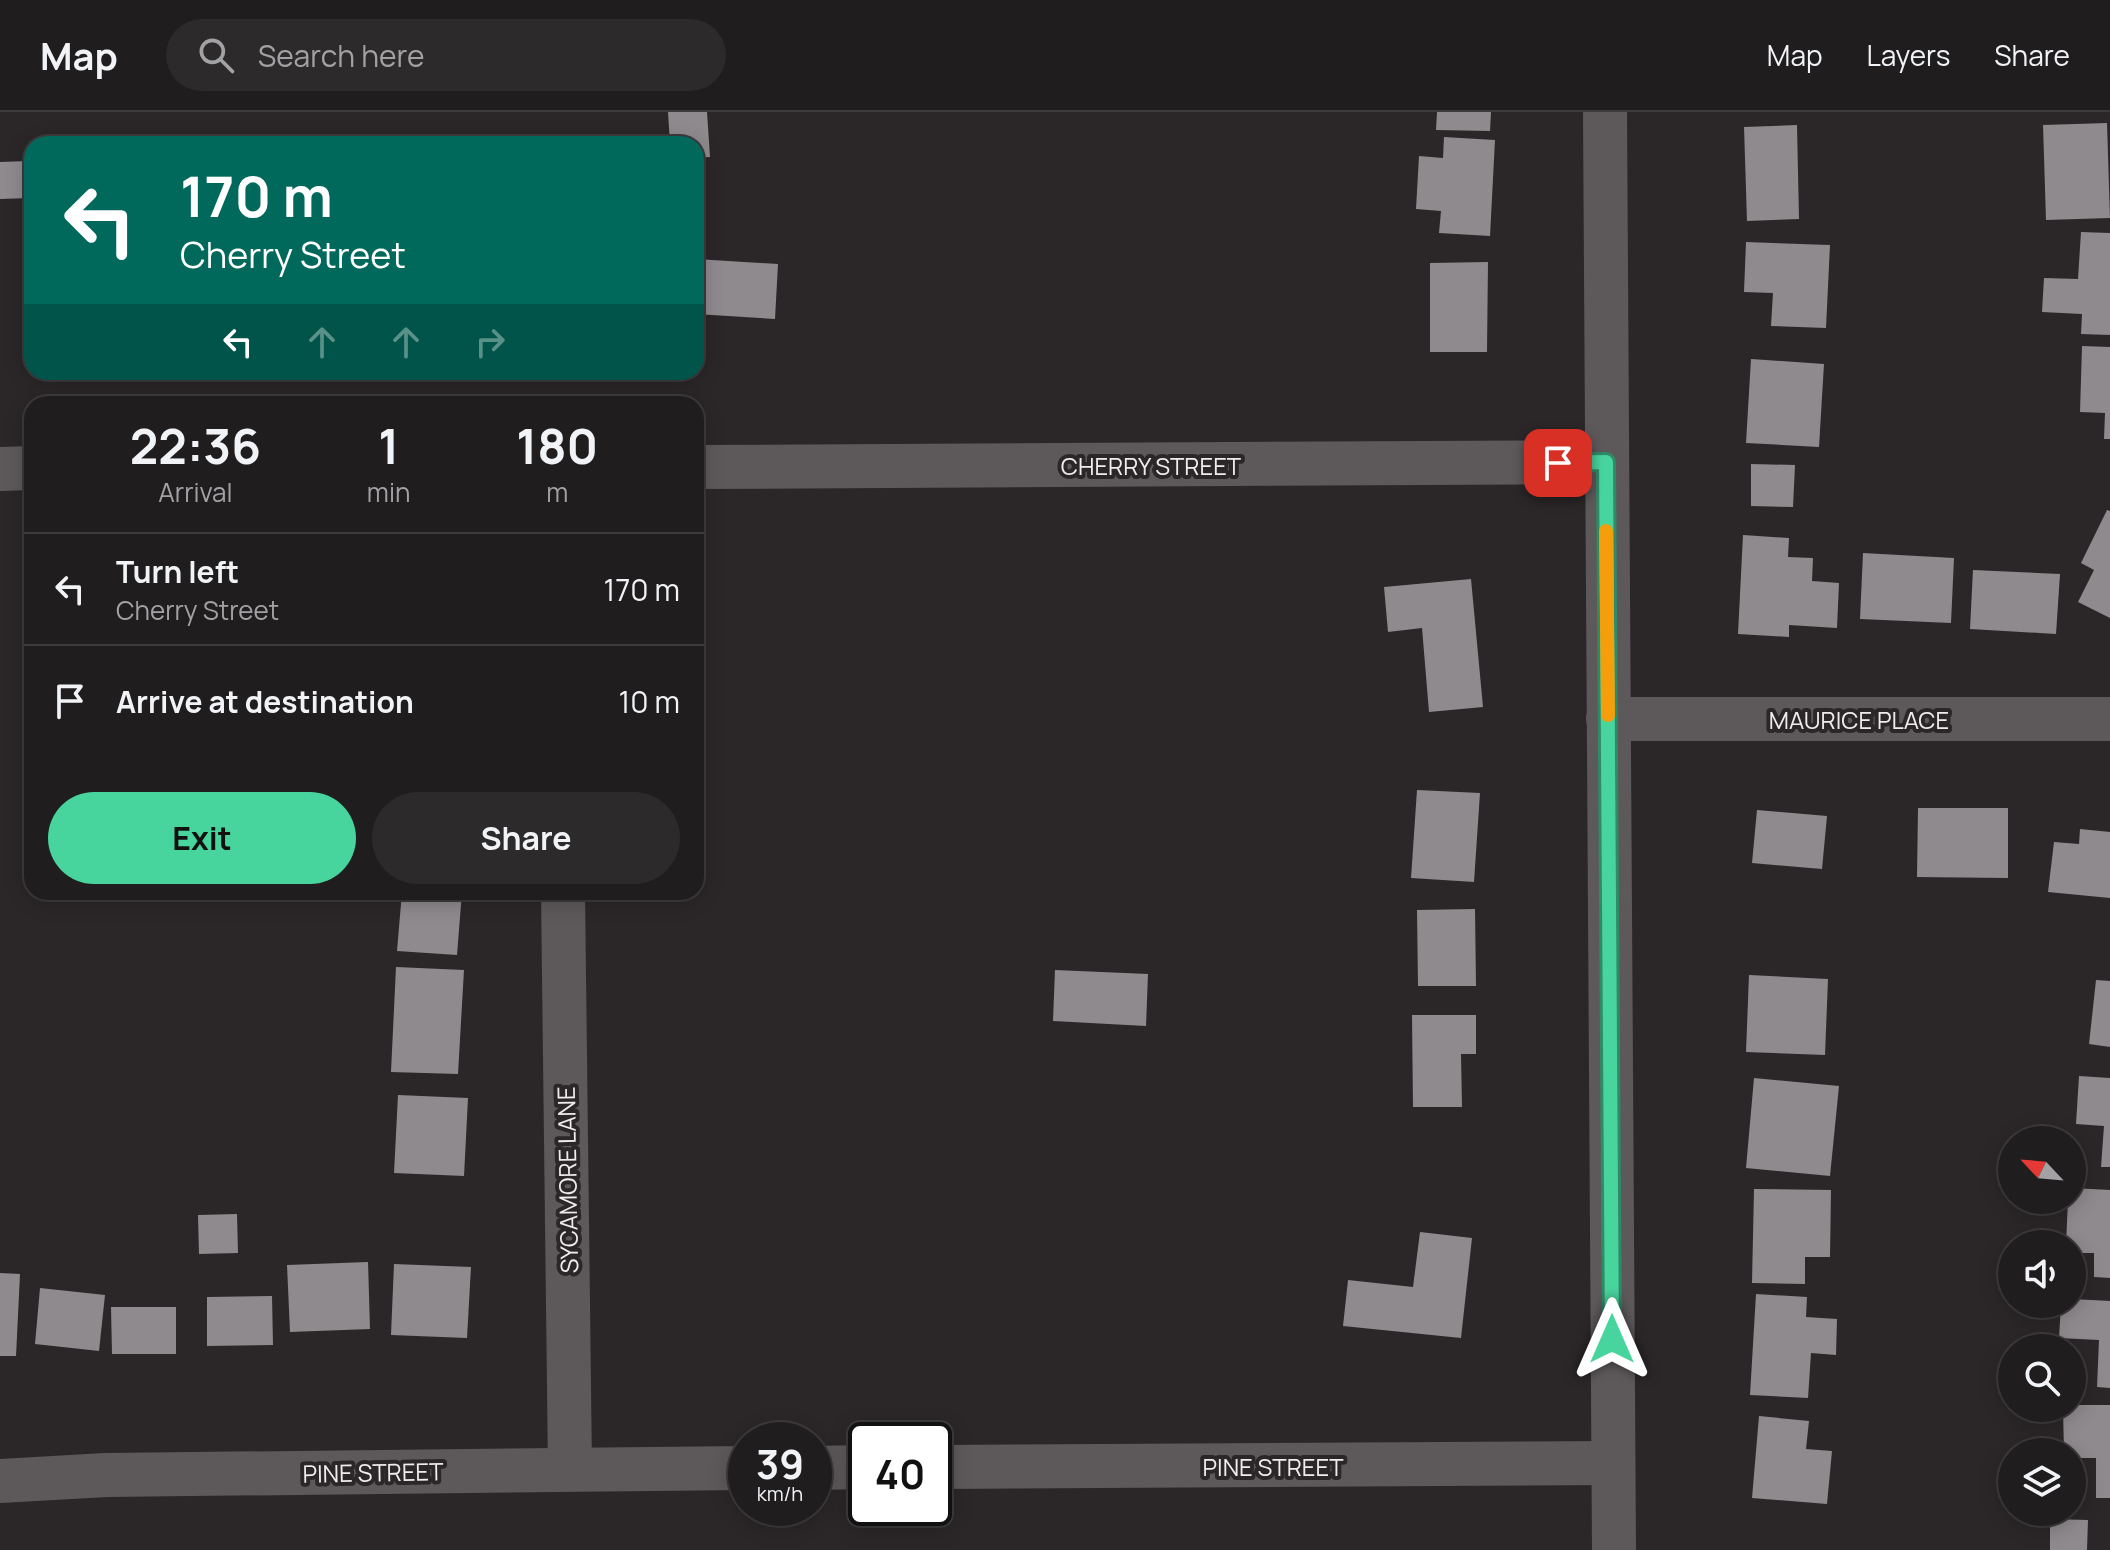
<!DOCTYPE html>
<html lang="en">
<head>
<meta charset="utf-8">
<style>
  body { margin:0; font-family:Manrope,sans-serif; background:#2d2a2c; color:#f1f3f6; height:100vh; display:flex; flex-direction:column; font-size:30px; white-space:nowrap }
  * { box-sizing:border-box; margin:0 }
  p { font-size:26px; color:#a2a2a4 }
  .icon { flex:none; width:44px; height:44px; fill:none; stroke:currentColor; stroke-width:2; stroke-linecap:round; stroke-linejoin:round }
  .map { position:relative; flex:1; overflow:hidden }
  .details { position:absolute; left:24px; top:284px; width:680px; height:504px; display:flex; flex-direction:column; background:#201d1f; border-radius:24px; box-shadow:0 4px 20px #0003,0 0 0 2px #3d3b3d }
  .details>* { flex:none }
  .hud { position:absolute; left:24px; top:24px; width:680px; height:244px; border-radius:24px; box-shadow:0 4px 20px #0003,0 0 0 2px #3d3b3d; background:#00695c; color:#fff; overflow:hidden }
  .needle { width:52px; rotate:296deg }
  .tools { position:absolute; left:1998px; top:1014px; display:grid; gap:16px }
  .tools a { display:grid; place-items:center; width:88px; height:88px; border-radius:50%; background:#201d1f; box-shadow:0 4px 20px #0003,0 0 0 2px #3d3b3d; font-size:40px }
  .speed { position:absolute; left:728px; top:1310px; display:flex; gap:16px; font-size:40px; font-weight:700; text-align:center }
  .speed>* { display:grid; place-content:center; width:104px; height:104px; border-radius:50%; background:#201d1f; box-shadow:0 4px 20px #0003,0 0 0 2px #3d3b3d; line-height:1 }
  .speed small { font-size:20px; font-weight:400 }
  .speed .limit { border:4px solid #111; border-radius:12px; background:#fff; color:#111 }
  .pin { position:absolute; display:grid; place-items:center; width:68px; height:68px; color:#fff; margin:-34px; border-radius:16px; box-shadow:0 4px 12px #0006 }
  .me { position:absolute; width:88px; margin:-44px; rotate:0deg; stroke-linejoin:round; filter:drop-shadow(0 0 6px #0008) }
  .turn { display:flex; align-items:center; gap:28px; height:168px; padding:0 24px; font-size:36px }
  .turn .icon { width:104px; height:104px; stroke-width:2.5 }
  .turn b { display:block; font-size:56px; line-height:68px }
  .lanes { display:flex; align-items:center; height:76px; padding:0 24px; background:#0003; justify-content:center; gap:40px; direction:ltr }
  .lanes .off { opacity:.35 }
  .eta { display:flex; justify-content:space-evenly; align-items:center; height:136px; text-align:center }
  .eta b { font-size:48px; font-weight:700; line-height:56px }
  .cta { display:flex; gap:16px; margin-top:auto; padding:16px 24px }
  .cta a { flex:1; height:92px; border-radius:48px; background:#48d49d; color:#111; font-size:32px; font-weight:700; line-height:92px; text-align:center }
  .cta a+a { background:#2d2a2c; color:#f1f3f6 }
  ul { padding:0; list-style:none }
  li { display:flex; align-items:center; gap:24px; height:112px; padding:0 24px; border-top:2px solid #3d3b3d }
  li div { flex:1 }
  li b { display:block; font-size:30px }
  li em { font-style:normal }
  header { display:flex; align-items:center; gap:48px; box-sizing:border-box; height:112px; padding:0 40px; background:#201d1f; border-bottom:2px solid #3d3b3d }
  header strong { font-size:38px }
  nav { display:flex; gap:44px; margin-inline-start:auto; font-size:28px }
  .search { width:560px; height:72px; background:#2d2a2c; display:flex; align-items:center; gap:20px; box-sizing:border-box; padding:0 28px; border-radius:44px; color:#a2a2a4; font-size:30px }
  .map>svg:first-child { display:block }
</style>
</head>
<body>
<header>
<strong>Map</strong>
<div class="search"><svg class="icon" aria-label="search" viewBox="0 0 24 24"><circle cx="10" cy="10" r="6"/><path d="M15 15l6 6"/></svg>Search here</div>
<nav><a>Map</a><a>Layers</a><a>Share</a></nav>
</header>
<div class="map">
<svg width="2110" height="1438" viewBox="0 0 2110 1438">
  <rect width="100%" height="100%" fill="#2b2729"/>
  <!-- building -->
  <g fill="#8f8a8d">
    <path d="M668,0H707L710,45L696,46V32H670Z"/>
    <path d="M1437,0H1491L1490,19L1436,18Z"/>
    <path d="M2107,11L2110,106L2046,108L2043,13Z"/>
    <path d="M1797,13L1799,107L1747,109L1744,15Z"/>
    <path d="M1444,25L1495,28L1490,124L1439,121L1441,99L1416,97L1419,44L1443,46Z"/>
    <path d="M29,49L31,86L0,87V50Z"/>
    <path d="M2081,120L2110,121V223L2081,222L2082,202L2042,200L2044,166L2078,167Z"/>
    <path d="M1746,130L1830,133L1826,216L1771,214L1773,181L1744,180Z"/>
    <path d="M696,147L778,152L775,207L696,202Z"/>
    <path d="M1488,150L1487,240H1430V151Z"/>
    <path d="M2082,234L2110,235V327H2104L2105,301L2080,300Z"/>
    <path d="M1751,247L1824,252L1819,335L1746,331Z"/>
    <path d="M1751,352L1795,353L1793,395L1751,394Z"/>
    <path d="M2107,398L2110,399V506L2078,490L2094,458L2081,451Z"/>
    <path d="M1743,423L1789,426L1788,445L1813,446L1812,469L1839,471L1837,516L1789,513V525L1738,522Z"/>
    <path d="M1863,441L1954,446L1951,511L1860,507Z"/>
    <path d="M1973,458L2060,462L2056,522L1970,517Z"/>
    <path d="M1471,467L1483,595L1429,600L1422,516L1388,520L1384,475Z"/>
    <path d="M1417,678L1480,681L1474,770L1411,766Z"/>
    <path d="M1918,696H2008V766L1917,765Z"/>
    <path d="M1757,698L1827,704L1822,757L1752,751Z"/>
    <path d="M2080,717L2110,720V786L2048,780L2054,730L2079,732Z"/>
    <path d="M402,780H462L457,843L397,839Z"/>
    <path d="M1475,797L1476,874H1418L1417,798Z"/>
    <path d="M396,855L464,858L458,962L391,960Z"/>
    <path d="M1055,858L1148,862L1146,914L1053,909Z"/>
    <path d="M1749,863L1828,867L1825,943L1746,940Z"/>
    <path d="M2096,868L2110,869V935L2089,932Z"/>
    <path d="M1412,903H1476V942H1461L1462,995H1413Z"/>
    <path d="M2079,964L2110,966V1055H2101L2104,1014L2076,1012Z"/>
    <path d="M1754,966L1839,974L1830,1064L1746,1056Z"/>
    <path d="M398,983L468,986L464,1064L394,1061Z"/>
    <path d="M2072,1076L2110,1078V1166L2094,1165V1141H2072V1132H2066L2068,1088H2072Z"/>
    <path d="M1754,1077L1831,1078L1830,1145H1805V1172L1752,1171Z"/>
    <path d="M237,1102L238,1141L199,1142L198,1103Z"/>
    <path d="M1420,1120L1472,1126L1461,1226L1343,1214L1348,1168L1413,1175Z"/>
    <path d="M368,1150L370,1217L290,1220L287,1153Z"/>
    <path d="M394,1152L471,1155L467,1226L391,1223Z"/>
    <path d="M0,1161L20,1162L16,1244H0Z"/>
    <path d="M40,1176L105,1183L99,1239L35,1232Z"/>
    <path d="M1756,1182L1807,1185L1806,1205L1837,1207L1836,1243L1811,1241L1808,1286L1750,1283Z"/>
    <path d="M272,1184L273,1233L207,1234V1185Z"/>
    <path d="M2072,1187L2110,1189V1276L2097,1275L2099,1228L2059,1226L2061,1192H2072Z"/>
    <path d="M111,1195H176V1242H112Z"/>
    <path d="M2072,1293H2110V1386H2096V1346H2072V1340H2064L2063,1296H2072Z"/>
    <path d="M1759,1304L1809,1309L1806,1337L1832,1339L1827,1392L1752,1386Z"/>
    <path d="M2050,1407L2088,1408L2087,1438H2050Z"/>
  </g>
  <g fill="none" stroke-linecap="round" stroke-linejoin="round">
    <!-- minor -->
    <g stroke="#5d595b" stroke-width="44">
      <path d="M1605,0L1614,1438"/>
      <path d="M696,355L1606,350"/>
      <path d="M0,357L32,356"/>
      <path d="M1608,607H2110"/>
      <path d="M563,780L570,1357"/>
      <path d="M934,1355L1613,1351"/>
      <path d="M814,1356L866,1355"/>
      <path d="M0,1369L106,1363L746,1356"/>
    </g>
  </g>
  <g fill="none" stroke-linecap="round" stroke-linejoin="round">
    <defs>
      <path id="route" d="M1558,351L1606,350L1612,1227"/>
    </defs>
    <!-- route casing -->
    <use href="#route" stroke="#2f8a66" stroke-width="20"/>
    <!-- route -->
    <use href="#route" stroke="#48d49d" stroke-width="14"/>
    <!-- slow -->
    <path stroke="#f59e0b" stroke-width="14" d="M1606,419L1608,603"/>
  </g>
  <g text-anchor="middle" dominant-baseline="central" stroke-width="8" stroke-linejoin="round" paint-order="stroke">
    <!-- street labels -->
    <g font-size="24" fill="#efecee" stroke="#2b2729">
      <text x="1151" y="353">CHERRY STREET</text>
      <text x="1859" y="607">MAURICE PLACE</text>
      <text transform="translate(567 1068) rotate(-91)">SYCAMORE LANE</text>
      <text x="1273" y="1354">PINE STREET</text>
      <text transform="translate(373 1360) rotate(-1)">PINE STREET</text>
    </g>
  </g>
</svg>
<div class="tools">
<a><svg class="needle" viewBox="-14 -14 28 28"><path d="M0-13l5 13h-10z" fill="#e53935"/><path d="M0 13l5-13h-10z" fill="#a2a2a4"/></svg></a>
<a><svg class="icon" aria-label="sound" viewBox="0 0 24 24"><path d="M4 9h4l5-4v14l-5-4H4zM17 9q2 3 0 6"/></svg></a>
<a><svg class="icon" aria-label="search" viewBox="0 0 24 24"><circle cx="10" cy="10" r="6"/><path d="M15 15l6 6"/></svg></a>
<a><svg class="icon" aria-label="layers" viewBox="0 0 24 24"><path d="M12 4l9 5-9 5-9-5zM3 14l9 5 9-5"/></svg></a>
</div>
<div class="speed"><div>39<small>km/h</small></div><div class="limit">40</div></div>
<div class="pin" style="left:1558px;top:351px;background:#d93025"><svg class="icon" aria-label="arrive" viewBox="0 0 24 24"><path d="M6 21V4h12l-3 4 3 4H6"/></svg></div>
<svg class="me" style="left:1612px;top:1227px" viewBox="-20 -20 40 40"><path d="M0-17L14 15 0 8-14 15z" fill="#48d49d" stroke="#fff" stroke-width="4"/></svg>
<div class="hud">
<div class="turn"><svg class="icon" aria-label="left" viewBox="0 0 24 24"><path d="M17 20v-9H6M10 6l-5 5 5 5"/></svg><div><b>170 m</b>Cherry Street</div></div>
<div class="lanes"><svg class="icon" aria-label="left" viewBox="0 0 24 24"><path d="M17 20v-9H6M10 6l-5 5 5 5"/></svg><svg class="icon off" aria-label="ahead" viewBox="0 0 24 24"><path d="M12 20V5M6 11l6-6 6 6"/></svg><svg class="icon off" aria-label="ahead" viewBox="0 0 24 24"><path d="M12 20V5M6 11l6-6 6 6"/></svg><svg class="icon off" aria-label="right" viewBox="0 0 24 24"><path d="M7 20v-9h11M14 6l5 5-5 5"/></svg></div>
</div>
<section class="details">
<div class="eta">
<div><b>22:36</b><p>Arrival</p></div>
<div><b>1</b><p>min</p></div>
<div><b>180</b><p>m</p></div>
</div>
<ul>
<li><svg class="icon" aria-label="left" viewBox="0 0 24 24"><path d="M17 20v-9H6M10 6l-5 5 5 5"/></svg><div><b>Turn left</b><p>Cherry Street</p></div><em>170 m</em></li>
<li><svg class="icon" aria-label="arrive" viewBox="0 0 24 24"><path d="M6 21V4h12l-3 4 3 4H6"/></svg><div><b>Arrive at destination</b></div><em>10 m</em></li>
</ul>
<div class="cta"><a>Exit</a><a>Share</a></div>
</section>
</div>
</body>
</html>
